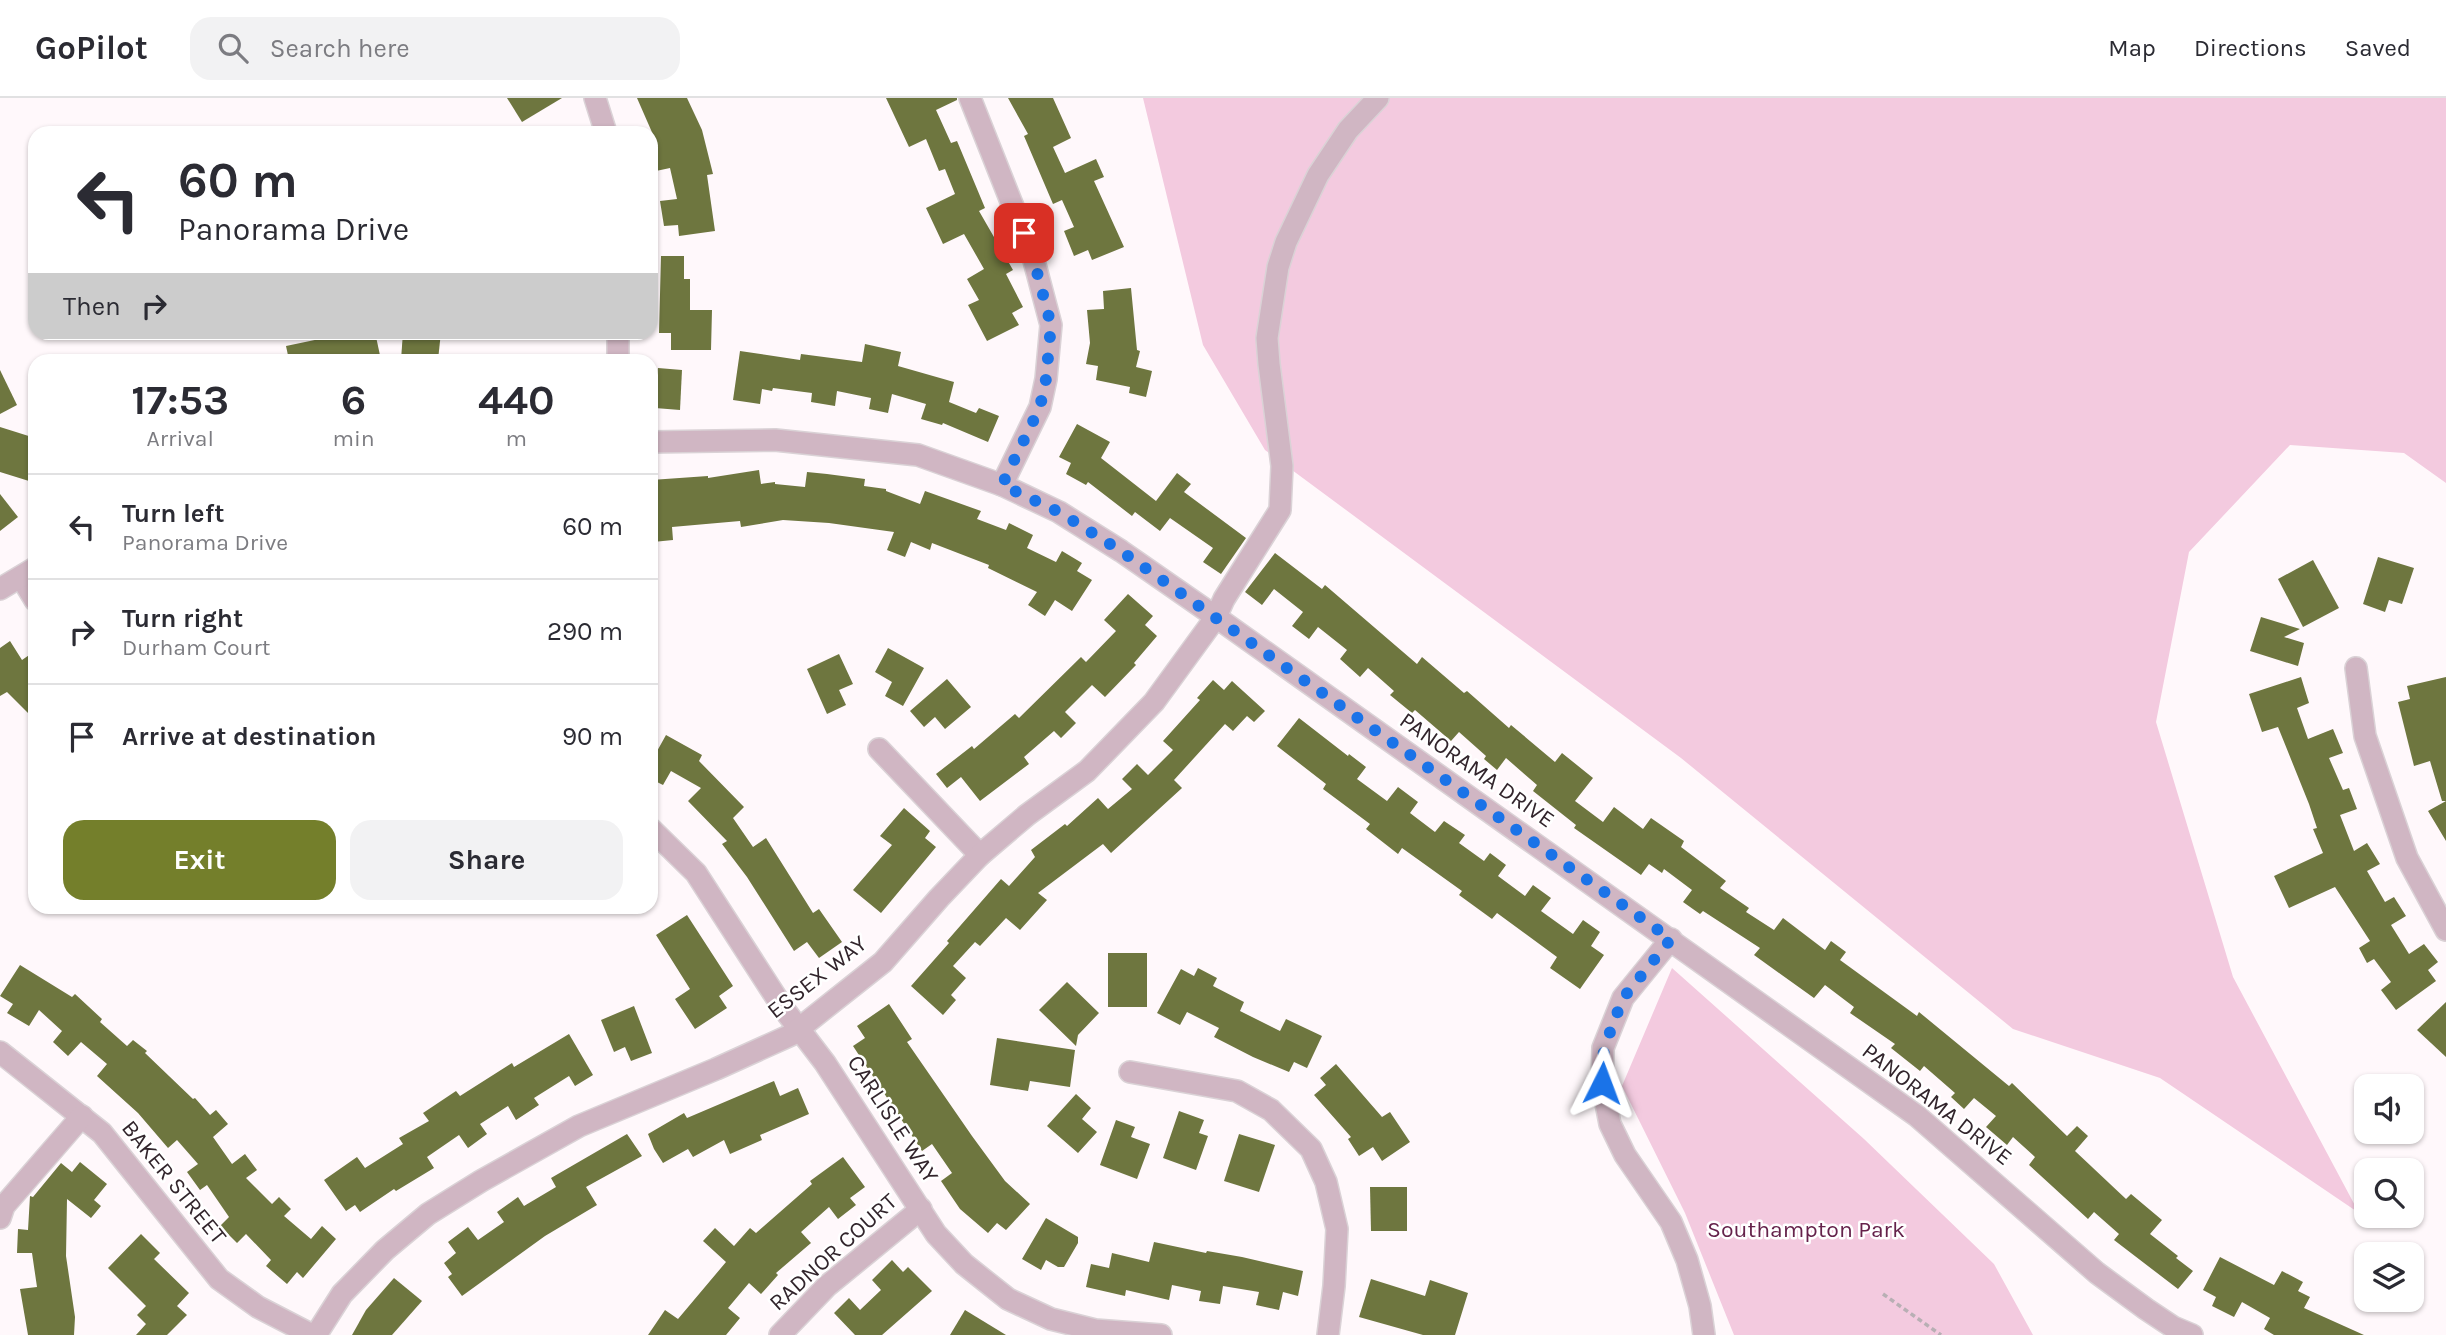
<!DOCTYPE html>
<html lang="en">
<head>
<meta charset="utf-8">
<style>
  body { margin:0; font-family:Karla,sans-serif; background:#f2f2f3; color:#2b2b33; height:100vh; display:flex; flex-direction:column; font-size:26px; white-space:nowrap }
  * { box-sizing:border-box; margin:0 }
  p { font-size:23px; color:#7c7c81 }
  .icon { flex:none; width:38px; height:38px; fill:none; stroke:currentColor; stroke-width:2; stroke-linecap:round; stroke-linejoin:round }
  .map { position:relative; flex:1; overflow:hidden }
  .panel { position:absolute; left:28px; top:256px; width:630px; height:560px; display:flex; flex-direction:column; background:#fff; border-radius:21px; box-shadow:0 2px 5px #0004 }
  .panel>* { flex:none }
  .hud { position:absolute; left:28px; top:28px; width:630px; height:214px; border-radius:21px; box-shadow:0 2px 5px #0004; background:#fff; color:#2b2b33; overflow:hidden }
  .fabs { position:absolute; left:2354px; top:976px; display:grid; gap:14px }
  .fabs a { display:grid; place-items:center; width:70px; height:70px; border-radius:14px; background:#fff; box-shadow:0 2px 5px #0004; font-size:35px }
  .pin { position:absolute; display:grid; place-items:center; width:60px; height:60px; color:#fff; margin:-30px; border-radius:14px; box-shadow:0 4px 10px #0006 }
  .me { position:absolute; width:77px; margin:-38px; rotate:3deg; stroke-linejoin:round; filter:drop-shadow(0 0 5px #0008) }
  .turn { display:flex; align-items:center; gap:24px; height:147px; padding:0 35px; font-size:32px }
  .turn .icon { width:91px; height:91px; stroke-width:2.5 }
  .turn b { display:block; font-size:49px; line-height:60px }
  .then { display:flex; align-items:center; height:66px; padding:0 35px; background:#0003; gap:14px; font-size:26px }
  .eta { display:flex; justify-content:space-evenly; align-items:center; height:119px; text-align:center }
  .eta b { font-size:42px; font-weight:700; line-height:49px }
  .button { display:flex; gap:14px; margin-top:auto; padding:14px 35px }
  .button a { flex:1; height:80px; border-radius:21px; background:#747f2b; color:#fff; font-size:28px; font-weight:700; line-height:80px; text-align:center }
  .button a+a { background:#f2f2f3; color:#2b2b33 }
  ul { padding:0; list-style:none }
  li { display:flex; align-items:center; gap:21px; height:105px; padding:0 35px; border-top:2px solid #e1e1e2 }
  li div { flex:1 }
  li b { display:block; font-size:26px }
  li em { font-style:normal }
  header { display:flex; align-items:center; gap:42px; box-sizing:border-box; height:98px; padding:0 35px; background:#fff; border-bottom:2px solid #e1e1e2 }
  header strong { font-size:33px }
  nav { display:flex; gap:38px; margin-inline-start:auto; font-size:24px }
  .search { width:490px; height:63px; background:#f2f2f3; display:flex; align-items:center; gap:18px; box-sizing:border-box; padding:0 24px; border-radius:21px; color:#7c7c81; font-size:26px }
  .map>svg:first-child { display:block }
</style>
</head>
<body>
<header>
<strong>GoPilot</strong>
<div class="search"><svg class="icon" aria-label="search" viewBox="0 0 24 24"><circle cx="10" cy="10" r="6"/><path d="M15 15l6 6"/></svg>Search here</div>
<nav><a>Map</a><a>Directions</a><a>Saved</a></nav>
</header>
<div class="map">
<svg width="2446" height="1237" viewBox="0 0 2446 1237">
  <rect width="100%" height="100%" fill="#fff8fb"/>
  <!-- green -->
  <g fill="#f3cadf">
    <path d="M1143,0H2446V385L2404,355L2290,347L2189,454L2156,624L2233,879L2359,1115L2160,980L2013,931L1681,660L1265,352L1203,247Z"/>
    <path d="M1672,870L1864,1041L1994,1166L2033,1237H1734L1685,1115L1622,988Z"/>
  </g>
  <!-- building -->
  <g fill="#6e763f">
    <path d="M507,0H562L522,24Z"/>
    <path d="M637,0H687L702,32L713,76L707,77L715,133L679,138L678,127L664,128L660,103L677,101L670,70L656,73L651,49L658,48Z"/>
    <path d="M886,0H957V2L936,12L951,45L957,43L985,110L979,113L1013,172L1006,176L1023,209L1012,215L1019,227L987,243L968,207L979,202L967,181L984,171L964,136L943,146L926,110L955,96L945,71L939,73L926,41L909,49Z"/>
    <path d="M1008,0H1053L1071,40L1053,49L1065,75L1096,61L1104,79L1094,83L1124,149L1092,162L1088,152L1074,158L1064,133L1074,129L1062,102L1053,106L1024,38L1028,36Z"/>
    <path d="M661,158H684V181H690V212H712L711,252H671V235H659Z"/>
    <path d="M1131,190L1137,252L1140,253L1136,269L1152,273L1146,299L1129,295L1130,289L1096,282L1098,268L1086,266L1090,245L1087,212L1104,211L1103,193Z"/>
    <path d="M353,234H375L381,262H289L286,248Z"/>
    <path d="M403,234H441L438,262H401Z"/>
    <path d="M865,246L901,254L898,268L954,284L949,304L976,315L979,310L999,318L988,344L943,325L942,327L921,321L926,306L892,296L888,315L869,311L871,300L837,293L835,308L811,304L812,295L773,290L772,293L762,291L760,306L733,302L740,253L800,262L801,256L862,264Z"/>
    <path d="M658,270L682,272L680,312L655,310Z"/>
    <path d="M0,272L17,307L0,316Z"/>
    <path d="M1077,326L1110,344L1101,360L1156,403L1177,375L1191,386L1184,394L1246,440L1221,476L1203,464L1213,450L1170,420L1160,433L1135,414L1132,418L1088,384L1086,387L1066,376L1071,365L1059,359Z"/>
    <path d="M0,329L35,340V365L29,383L0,374Z"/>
    <path d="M759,372L761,386L775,384V386L805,389L807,374L827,376L865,381L864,388L886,391V393L920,406L925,393L981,413L977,421L1006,432L1009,425L1033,437L1027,450L1056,464L1062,453L1082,465L1077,473L1092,482L1072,513L1055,502L1045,518L1028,507L1037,494L988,470L989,467L932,445L930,452L911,444L905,459L887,452L894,434L829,425L783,422L741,429L740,423L672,429L673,442L653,444L651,382L708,378V380Z"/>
    <path d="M0,396L18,419L0,433Z"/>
    <path d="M1275,455L1322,491L1325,487L1417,566L1422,559L1464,595L1467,593L1509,630L1511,627L1555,664L1562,655L1593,680L1575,703L1603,724L1614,709L1643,731L1651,720L1684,743L1681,749L1726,783L1720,790L1749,810L1746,814L1774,832L1783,820L1825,852L1831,843L1846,854L1840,862L1917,918L1919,914L2009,988L2012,985L2067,1038L2077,1028L2088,1038L2075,1053L2126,1101L2131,1096L2162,1122L2150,1136L2178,1158L2176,1160L2193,1173L2178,1191L2114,1142L2119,1136L2094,1114L2088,1121L2029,1067L2035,1059L2013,1039L2007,1047L1986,1029L1996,1018L1974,1000L1964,1011L1951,999L1955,995L1924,968L1920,973L1891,950L1895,946L1850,915L1854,909L1825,887L1814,900L1754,857L1760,850L1703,813L1700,816L1683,804L1692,792L1664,771L1662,775L1649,766L1641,777L1574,730L1576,727L1533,693L1537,687L1506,660L1497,672L1484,661L1486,658L1459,634L1451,643L1415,612L1412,615L1390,597L1394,593L1368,570L1360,579L1340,561L1347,552L1318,529L1309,541L1292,528L1303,514L1274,491L1262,507L1245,494Z"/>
    <path d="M2378,459L2414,470L2402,506L2389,502L2385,514L2363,506Z"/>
    <path d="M2313,462L2339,510L2303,529L2278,481Z"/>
    <path d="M1128,496L1153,518L1145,527L1157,538L1134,565L1136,567L1105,599L1092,587L1065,614L1076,625L1061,640L1054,633L1024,659L1029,666L980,703L961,679L947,690L936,676L972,648L974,651L1015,616L1019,620L1081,559L1086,564L1116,533L1104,522Z"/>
    <path d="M2261,519L2300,531L2284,539L2304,545L2298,568L2250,553Z"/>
    <path d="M10,543L22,562L35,553V622L7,594L0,598V550Z"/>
    <path d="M888,550L924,570L903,608L885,598L892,584L875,574Z"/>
    <path d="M839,556L853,586L839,592L846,607L827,616L807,571Z"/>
    <path d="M2301,579L2309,605L2297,610L2308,641L2333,631L2343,655L2329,660L2343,692L2349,690L2357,711L2340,717L2354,753L2367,745L2380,766L2367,773L2385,804L2394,799L2406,818L2391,827L2409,856L2424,846L2438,864L2428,872L2436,883L2396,912L2381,892L2391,884L2374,861L2367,865L2359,850L2370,843L2335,789L2289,810L2274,778L2323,755L2313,731L2317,730L2309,706L2278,629L2262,634L2249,596Z"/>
    <path d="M2446,579V743L2428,713L2446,703H2442L2430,663L2414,668L2398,604L2410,601L2407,588Z"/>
    <path d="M947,581L971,609L945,631L935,619L924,629L910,613Z"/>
    <path d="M1213,582L1224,592L1232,583L1265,613L1254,624L1247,618L1233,633L1225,626L1174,682L1182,690L1111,755L1103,746L1038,795L1047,802L1020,832L1006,820L980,848L975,844L953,868L966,880L951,897L956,902L943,917L911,888L949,845L947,843L1001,781L1009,788L1035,759L1031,752L1065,726L1067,728L1098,700L1108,711L1132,691L1122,681L1137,666L1148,677L1173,652L1163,643L1200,602L1197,600Z"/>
    <path d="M1299,620L1348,658L1349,656L1366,669L1357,681L1387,703L1398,689L1418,704L1410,715L1435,734L1444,723L1465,737L1459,745L1484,763L1490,755L1506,767L1498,778L1525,798L1533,787L1551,800L1541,813L1573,836L1583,822L1600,834L1591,848L1604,857L1580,891L1550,870L1557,859L1497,815L1492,821L1459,797L1462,793L1402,750L1398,756L1366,731L1370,726L1323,691L1326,686L1277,648Z"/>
    <path d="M666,637L702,657L699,663L744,709L733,720L753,749L766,740L813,815L819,811L842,844L819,860L807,844L794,853L747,779L722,746L727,743L688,703L701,690L671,673L663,687L651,681V664Z"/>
    <path d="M904,710L930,733L925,740L936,749L881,815L853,792L892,747L880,738Z"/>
    <path d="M687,817L733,888L719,898L727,910L695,931L675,901L690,891L656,837Z"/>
    <rect x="1108" y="855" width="39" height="54"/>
    <path d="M20,867L72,899L75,896L102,921L100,924L127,948L133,942L147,953L145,955L193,1001L195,1000L210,1017L216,1012L228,1026L213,1039L232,1066L245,1056L257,1072L246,1080L272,1106L279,1099L291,1111L284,1118L311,1141L322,1128L336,1141L303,1180L297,1174L287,1186L266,1168L271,1162L246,1136L237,1145L220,1128L229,1119L207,1087L200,1092L187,1074L198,1066L177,1042L168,1050L138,1015L97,978L107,966L81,944L68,958L53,944L62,933L39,912L29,928L7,915L13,906L0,898Z"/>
    <path d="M1198,870L1217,880L1213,888L1244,904L1240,913L1280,933L1286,921L1322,938L1307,970L1294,964L1289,974L1253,959L1214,939L1219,930L1187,914L1180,927L1157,915L1181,871L1194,878Z"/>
    <path d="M1067,884L1099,915L1078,937L1076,948L1039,912Z"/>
    <path d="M2446,904V959L2417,932Z"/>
    <path d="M889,906L912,941L907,944L972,1038L1005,1083L1030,1106L1006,1132L997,1125L988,1135L960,1111L941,1083L952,1075L932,1046L922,1053L853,948L865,940L857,928Z"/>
    <path d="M634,908L652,955L631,963L625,949L614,954L601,922Z"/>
    <path d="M569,936L593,977L575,988L569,978L534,1000L539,1007L516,1022L508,1008L480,1026L487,1036L468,1050L459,1037L427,1059L434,1070L396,1093L394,1091L360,1114L355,1107L346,1113L324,1082L357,1059L365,1070L403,1046L399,1040L429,1023L423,1015L456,993L460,998L512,965L514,969Z"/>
    <path d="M997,940L1075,952L1070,989L1030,983L1028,993L990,987Z"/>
    <path d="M1336,966L1382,1019L1390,1014L1410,1044L1382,1063L1373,1049L1359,1058L1348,1041L1351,1039L1314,997L1326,987L1320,980Z"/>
    <path d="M774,983L780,998L798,990L809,1016L760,1037L762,1042L730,1056L724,1042L693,1059L688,1051L663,1065L654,1051L648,1036L684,1015L687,1020Z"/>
    <path d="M1076,996L1091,1010L1082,1021L1097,1034L1078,1055L1047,1028Z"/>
    <path d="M1179,1013L1204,1022L1199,1035L1208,1038L1196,1072L1163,1060Z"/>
    <path d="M1116,1022L1135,1029L1131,1039L1150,1046L1137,1081L1100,1067Z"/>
    <path d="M627,1036L642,1058L586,1089L597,1107L545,1138L462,1198L448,1179L452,1176L444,1165L456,1155L448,1144L468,1129L478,1142L504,1124L497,1114L518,1099L524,1108L556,1089L551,1080Z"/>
    <path d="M1239,1036L1275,1047L1259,1094L1224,1083Z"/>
    <path d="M843,1059L865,1089L850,1100L856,1107L838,1121L829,1109L801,1134L811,1145L776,1175L778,1177L761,1196L749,1185L728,1210L740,1220L726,1237H648L665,1212L678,1221L726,1164L703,1143L715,1130L734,1148L750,1130L756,1135L812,1086L810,1083Z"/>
    <path d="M80,1064L107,1086L94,1102L101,1108L91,1120L67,1101L66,1158L75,1219L74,1237H28L20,1191L37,1189L32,1155H17L18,1131L28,1132L30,1098L33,1099L61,1065L72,1074Z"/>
    <path d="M1370,1089H1407V1133H1371Z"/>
    <path d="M1046,1120L1078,1139V1145L1064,1169H1058L1046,1162L1041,1172L1022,1161Z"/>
    <path d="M141,1136L160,1155L154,1161L189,1195L177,1208L187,1217L167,1237H136L146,1226L137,1217L146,1208L108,1170Z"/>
    <path d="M1154,1144L1206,1155L1207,1153L1242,1159L1303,1173L1298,1198L1283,1194L1279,1212L1256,1207L1259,1194L1223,1188L1220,1206L1199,1203L1201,1193L1172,1187L1169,1202L1126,1192L1125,1198L1086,1189L1091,1166L1109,1170L1112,1155L1149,1164Z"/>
    <path d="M2220,1159L2274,1187L2282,1173L2303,1184L2298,1193L2310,1199L2304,1210L2364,1237H2274L2264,1231L2270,1220L2242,1204L2234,1219L2212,1208L2216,1199L2203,1192Z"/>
    <path d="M892,1162L903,1174L908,1169L932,1193L882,1237H855L834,1215L849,1200L860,1212L881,1192L872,1182Z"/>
    <path d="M394,1180L422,1203L392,1237H352L366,1212Z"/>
    <path d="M1371,1181L1425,1198L1430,1182L1468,1195L1455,1237H1423L1359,1219Z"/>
    <path d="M965,1212L1006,1237H950Z"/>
  </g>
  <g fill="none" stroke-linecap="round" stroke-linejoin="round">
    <defs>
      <g id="minor">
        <path d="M595,0L606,35"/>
        <path d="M970,0L1033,159L1051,227L1046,281L1040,309L1002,387"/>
        <path d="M618,262V234"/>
        <path d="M651,344L775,342L918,357L1002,387L1059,414L1121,453L1216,519L1917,1018L2097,1175L2146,1211L2173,1229L2192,1237"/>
        <path d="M21,479L35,502"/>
        <path d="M0,491L35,470"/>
        <path d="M2356,570L2365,638L2407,760L2446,832"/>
        <path d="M879,651L980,757"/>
        <path d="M651,731L696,775L783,910L825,965L936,1136L964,1166L1008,1201L1051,1221L1095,1232L1161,1237"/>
        <path d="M1671,841L1623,900L1603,950L1602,985L1610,1026L1625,1057L1671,1124L1687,1162L1700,1208L1704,1237"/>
        <path d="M0,954L102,1035L219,1181L258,1209L312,1237"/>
        <path d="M1130,974L1237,993L1271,1012L1311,1051L1326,1084L1337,1131L1334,1188L1328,1237"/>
        <path d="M0,1120L4,1108L82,1018"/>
        <path d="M316,1237L342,1196L385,1152L428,1116L481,1083L579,1028L716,971L791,937L883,864L939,800L980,757L1027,717L1087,673L1154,604L1216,519L1224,501L1280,412L1282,368L1269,266L1267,240L1278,169L1286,144L1318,77L1348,32L1378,0"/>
        <path d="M780,1237L827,1188L921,1111"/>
      </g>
    </defs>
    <!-- minor casing -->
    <use href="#minor" stroke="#dad2d6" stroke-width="24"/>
    <!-- path -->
    <path stroke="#b8afb4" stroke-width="3.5" stroke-dasharray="5 3.5" stroke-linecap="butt" d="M1883,1196L1941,1237"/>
    <!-- minor -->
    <use href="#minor" stroke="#d0b6c3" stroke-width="21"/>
  </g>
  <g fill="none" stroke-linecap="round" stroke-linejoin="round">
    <!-- route -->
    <path stroke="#1a73e8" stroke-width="12" stroke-dasharray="0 21.6" d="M1024,135L1033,159L1051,227L1046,281L1040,309L1002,387L1059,414L1121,453L1671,841L1623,900L1604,950L1602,985"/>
  </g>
  <g text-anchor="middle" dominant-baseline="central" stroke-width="5" stroke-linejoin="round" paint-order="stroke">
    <!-- street labels -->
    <g font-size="23" fill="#32252c" stroke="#fff">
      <text transform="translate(1477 672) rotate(35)">PANORAMA DRIVE</text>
      <text transform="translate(817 879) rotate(-38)">ESSEX WAY</text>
      <text transform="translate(1937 1006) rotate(38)">PANORAMA DRIVE</text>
      <text transform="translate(893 1021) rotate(57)">CARLISLE WAY</text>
      <text transform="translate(174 1084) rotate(51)">BAKER STREET</text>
      <text transform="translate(833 1154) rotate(-42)">RADNOR COURT</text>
    </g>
    <!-- park labels -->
    <g font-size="23" fill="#65224b" stroke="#fff">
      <text x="1806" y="1131">Southampton Park</text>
    </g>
  </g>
</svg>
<div class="fabs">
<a><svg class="icon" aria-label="sound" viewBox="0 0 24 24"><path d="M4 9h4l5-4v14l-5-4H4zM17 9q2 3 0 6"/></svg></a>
<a><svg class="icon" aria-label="search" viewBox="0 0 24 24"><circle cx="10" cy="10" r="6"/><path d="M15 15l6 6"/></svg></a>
<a><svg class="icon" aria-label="layers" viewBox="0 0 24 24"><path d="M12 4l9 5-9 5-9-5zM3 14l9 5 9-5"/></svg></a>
</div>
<div class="pin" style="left:1024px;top:135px;background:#d93025"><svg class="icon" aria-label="arrive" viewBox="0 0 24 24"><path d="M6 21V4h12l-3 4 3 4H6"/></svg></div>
<svg class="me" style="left:1602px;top:985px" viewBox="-20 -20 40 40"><path d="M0-17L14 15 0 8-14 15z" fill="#1a73e8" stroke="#fff" stroke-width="4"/></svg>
<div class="hud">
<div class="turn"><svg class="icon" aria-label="left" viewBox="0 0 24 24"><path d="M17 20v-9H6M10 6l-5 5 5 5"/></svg><div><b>60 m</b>Panorama Drive</div></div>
<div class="then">Then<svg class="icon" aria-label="right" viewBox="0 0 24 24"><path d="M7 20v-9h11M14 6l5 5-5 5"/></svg></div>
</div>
<section class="panel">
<div class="eta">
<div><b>17:53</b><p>Arrival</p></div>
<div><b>6</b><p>min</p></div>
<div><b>440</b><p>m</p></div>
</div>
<ul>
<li><svg class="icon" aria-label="left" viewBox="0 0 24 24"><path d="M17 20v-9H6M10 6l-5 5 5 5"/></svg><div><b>Turn left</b><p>Panorama Drive</p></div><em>60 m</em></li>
<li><svg class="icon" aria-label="right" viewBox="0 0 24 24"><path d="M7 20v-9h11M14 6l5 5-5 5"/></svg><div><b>Turn right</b><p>Durham Court</p></div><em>290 m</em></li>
<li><svg class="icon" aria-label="arrive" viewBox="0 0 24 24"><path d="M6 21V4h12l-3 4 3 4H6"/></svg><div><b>Arrive at destination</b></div><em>90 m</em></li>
</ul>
<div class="button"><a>Exit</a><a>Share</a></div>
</section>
</div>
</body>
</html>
